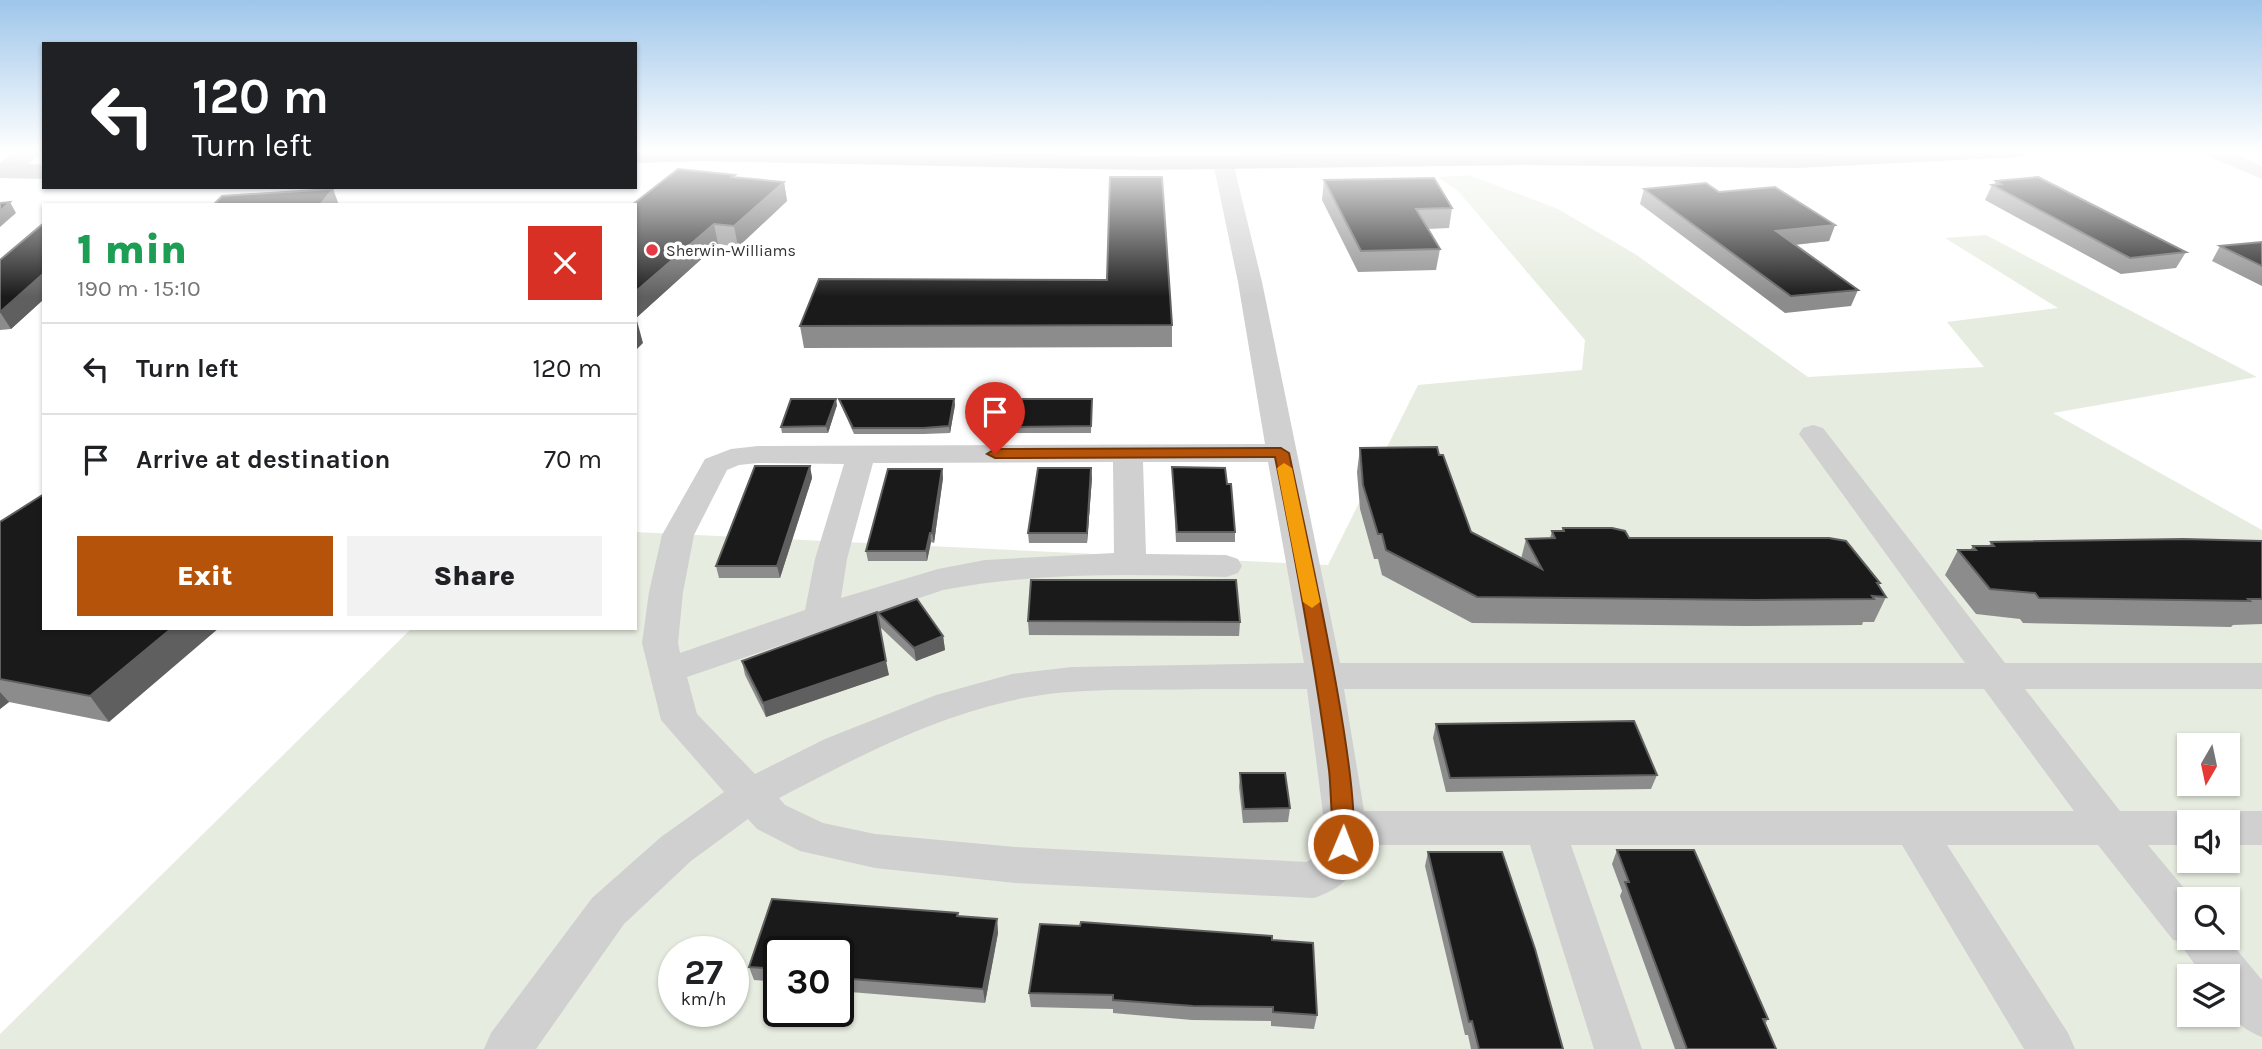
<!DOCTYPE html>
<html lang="en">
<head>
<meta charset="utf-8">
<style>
  body { margin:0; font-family:Karla,sans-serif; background:#f2f2f2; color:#202124; height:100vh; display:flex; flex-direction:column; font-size:26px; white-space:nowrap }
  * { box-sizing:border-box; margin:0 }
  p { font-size:23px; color:#757577 }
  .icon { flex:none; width:38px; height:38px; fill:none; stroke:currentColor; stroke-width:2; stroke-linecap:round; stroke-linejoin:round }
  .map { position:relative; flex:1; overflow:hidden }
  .side { position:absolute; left:42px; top:203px; width:595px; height:427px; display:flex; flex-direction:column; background:#fff; border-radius:0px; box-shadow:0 2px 5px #0004 }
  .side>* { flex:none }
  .guide { position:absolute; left:42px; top:42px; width:595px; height:147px; border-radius:0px; box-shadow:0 2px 5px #0004; background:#202124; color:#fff; overflow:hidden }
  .needle { width:46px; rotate:189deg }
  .controls { position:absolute; left:2177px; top:733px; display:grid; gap:14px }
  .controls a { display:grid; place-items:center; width:63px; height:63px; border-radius:0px; background:#fff; box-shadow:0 2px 5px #0004; font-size:35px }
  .speed { position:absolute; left:658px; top:936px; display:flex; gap:14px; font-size:35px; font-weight:700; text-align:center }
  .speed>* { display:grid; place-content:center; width:91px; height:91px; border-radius:50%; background:#fff; box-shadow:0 2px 5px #0004; line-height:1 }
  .speed small { font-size:18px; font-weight:400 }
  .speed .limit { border:4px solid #111; border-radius:10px; background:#fff; color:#111 }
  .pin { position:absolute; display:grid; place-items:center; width:60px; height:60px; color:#fff; margin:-72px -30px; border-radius:50% 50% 50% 0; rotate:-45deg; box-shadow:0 0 7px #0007 }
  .pin .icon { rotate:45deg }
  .me { position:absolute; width:77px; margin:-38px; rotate:1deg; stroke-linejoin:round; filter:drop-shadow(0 0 5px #0008) }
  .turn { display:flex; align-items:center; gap:24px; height:147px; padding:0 35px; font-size:32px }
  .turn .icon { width:91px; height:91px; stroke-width:2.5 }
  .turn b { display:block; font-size:49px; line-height:60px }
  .round { display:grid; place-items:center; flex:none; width:74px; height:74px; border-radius:0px; background:#f2f2f2 }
  .head { display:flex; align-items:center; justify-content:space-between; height:119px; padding:0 35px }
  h1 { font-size:42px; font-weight:800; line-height:52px; color:#1e9e55 }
  .primary-button { display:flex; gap:14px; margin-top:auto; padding:14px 35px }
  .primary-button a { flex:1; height:80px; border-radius:0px; background:#b45309; color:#fff; font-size:28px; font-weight:800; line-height:80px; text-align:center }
  .primary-button a+a { background:#f2f2f2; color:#202124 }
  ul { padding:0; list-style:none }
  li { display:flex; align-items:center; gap:21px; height:91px; padding:0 35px; border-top:2px solid #e0e0e0 }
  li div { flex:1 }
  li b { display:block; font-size:26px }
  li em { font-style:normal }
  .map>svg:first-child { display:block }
</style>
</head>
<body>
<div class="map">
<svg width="2262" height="1049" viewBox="0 0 2262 1049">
  <rect width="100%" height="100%" fill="#fff"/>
  <!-- green -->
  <path fill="#e6ecdf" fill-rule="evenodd" d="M1469,175L1558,209L1635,254L1808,377L1984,367L1947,322L2058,308L1945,238L1986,235L2257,377L2053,413L2262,530V1049H0V1034L412,628H635V532L1328,565L1418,385L1582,370L1585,340L1458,191L1438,177ZM2189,746H2228V784H2189ZM2189,822H2228V861H2189ZM2189,900H2228V938H2189ZM674,952H733V1012H674ZM779,952H838V1012H779ZM2189,976H2228V1015H2189Z"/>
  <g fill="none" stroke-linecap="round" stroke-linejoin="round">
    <!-- street -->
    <g fill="#d0d0d0" fill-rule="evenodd">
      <path d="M2200,150H2226L2262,166V179L2203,154Z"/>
      <path d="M1223,156L1233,162L1262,282L1340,663H1965L1799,434L1803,428L1813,425L1823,428L2005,663H2262V689H2025L2120,811H2189L2204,816L2207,822H2189V845H2148L2194,900H2189V938H2227L2262,980V1037C2229,1024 2228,1009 2228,976H2203L2178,941L2173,940L2098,845H1947L2068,1033L2075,1049H2024L1902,845H1571L1642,1049H1594L1530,845H1364C1353,875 1346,887 1314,898L1015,883L875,868L800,851L757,829L748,819L691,861L624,924L536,1049H484L491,1033L592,898L661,837L724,792L661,720L642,643L649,592L662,535L705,459L731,449L758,446L1265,444L1238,282L1213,162ZM1113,462L1114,553L985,560L938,569L841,598L847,559L873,463ZM1143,462H1268L1304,663L1072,667L1012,674L936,695L825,739L755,774L697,714L687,677L943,590C1036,572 1131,574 1226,577L1238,573L1242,566L1238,559L1226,555L1146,554ZM758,463L844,464L815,559L805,610L680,653L678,643L683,592L694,535L727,470L739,465ZM1203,689H1307L1324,821L1318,854L1307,862L1015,847L875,834L823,823L785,805L779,798C852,760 929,719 1010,701C1072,686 1140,691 1203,689ZM1344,689H1984L2074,811H1364Z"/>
      <path d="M2228,811H2262V845H2228V822H2210L2213,816Z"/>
    </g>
    <!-- secondary -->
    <path fill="#bdbdbd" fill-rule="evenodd" d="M17,150H44L17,174H0V163Z"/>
    <!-- primary -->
    <g fill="#ababab" fill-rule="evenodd">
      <path d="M635,150H858L1143,156L1523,151L1797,154L1873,150H2030L2026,155L2018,157L1797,168L1523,165L1143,170L701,161L635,163Z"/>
      <path d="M8,162L44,165V179L0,178V164Z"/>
    </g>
  </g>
  <!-- wall -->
  <g fill="#8c8c8c">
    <path d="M736,177L784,182L787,201L738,247L718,244L635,319V205Z"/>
    <path d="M1324,180L1452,208L1449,228L1428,229L1440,249L1436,270L1358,272L1322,200Z"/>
    <path d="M1996,181L2186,252L2176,268L2121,274L1985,200L1992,185H1994Z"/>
    <path d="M1644,189L1719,192L1835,225L1829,241L1795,245L1858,290L1851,306L1785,313L1640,204Z"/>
    <path d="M44,223V299L11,329L0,330V260Z"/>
    <path d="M2262,242V286L2212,261L2220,246Z"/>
    <path d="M1172,325V347L804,348L800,326Z"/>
    <path d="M839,399H954L955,405L950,433L924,434H854L841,405Z"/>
    <path d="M1092,399L1091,433H1016V427Z"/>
    <path d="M837,405L828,433H782L781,427Z"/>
    <path d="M1360,448L1471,532L1521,559L1526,539L1550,538L1552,531H1562L1563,528L1629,538L1880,583L1879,585L1886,597L1874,622H1863L1862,625L1745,626L1472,623L1382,575L1378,559H1374L1360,509L1357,472Z"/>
    <path d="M810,466L812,478L780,578H719L716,566Z"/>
    <path d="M1172,467L1227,484L1235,532V542H1176Z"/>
    <path d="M942,469L943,478L934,543L931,542L927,561H868L866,551Z"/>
    <path d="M1092,478L1087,543H1029L1028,533Z"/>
    <path d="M0,522L109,722L9,702L0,709Z"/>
    <path d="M2262,541V624L2233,625L2231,627L2023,623L2020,619L1976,614L1945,575L1958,550H1970L1973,546H1989L1991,542Z"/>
    <path d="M878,613L943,636L945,650L916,661L880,627Z"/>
    <path d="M1028,621L1240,622L1239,636L1029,635Z"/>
    <path d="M742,661L889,675L766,717L745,675Z"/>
    <path d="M1436,724L1657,775L1651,789L1446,792L1433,738Z"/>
    <path d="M1240,773L1290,808L1288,822L1243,823L1239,787Z"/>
    <path d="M1617,850L1768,1019L1765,1024L1776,1049H1675L1620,896L1622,891L1612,864Z"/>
    <path d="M1428,852L1563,1049H1471L1468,1035H1465L1425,866Z"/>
    <path d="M772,899L958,913L959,916L997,919L998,933L985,1003L838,991V952H779V982L754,980L749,967Z"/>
    <path d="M1272,940L1317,1015L1314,1029L1271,1026V1021L1192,1020L1113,1013V1009L1031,1007L1029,993Z"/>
  </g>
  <!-- shaded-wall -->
  <g fill="#5f5f5f">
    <path d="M784,182L787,201L738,247L734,226Z"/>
    <path d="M333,189L339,205H320Z"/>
    <path d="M10,202L16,213L0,227V211Z"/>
    <path d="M714,224L718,244L635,319V292Z"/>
    <path d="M1835,225L1829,241L1770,247L1776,231Z"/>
    <path d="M44,273V299L11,329L0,312Z"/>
    <path d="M637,321L643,343L635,351V323Z"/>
    <path d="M836,399L837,405L828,433L826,426Z"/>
    <path d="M954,399L955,405L950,433L949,426Z"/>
    <path d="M810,466L812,478L780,578L777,566Z"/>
    <path d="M1091,468L1092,478L1087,543V533Z"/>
    <path d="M942,469L943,478L934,543L932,533Z"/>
    <path d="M930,533L931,542L927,561L926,551Z"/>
    <path d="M172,628H219L109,722L90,696Z"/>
    <path d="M943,636L945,650L916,661L914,648Z"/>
    <path d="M886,661L889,675L766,717L763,703Z"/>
    <path d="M0,692L9,702L0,709Z"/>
    <path d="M997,919L998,933L985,1003L983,989Z"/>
  </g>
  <!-- building -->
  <g fill="#1a1a1a" stroke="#5f5f5f" stroke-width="2">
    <path d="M678,169L735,175L732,177L784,182L734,226L714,224L635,292V205H632Z"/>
    <path d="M1110,177H1162L1172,325L800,326L819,279L1107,280Z"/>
    <path d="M2038,177L2186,252L2130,258L1992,185L2001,184L1996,181Z"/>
    <path d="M1434,178L1452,208L1416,209L1440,249L1361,251L1324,180Z"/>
    <path d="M1706,183L1719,192L1775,187L1835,225L1776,231L1858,290L1791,296L1644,189Z"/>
    <path d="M333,189L320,205H213L222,196Z"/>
    <path d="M10,202L0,211V203Z"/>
    <path d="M44,223V273L0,312V260Z"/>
    <path d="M2262,242V266L2220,246Z"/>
    <path d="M791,399H836L826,426L781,427Z"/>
    <path d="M839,399H954L949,426L923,428H853Z"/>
    <path d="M1019,399H1092L1091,426L1016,427Z"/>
    <path d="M1437,447L1439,455H1443L1471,532L1542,569L1526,539L1555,538L1552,531H1564L1563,528H1612L1625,531L1629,538H1829L1846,541L1880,583H1877L1886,597L1872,596L1874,599L1756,600L1477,597L1386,550L1382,534H1378L1363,485L1360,448Z"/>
    <path d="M755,466H810L777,566H716Z"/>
    <path d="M1172,467L1225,468L1227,484H1231L1235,532H1177Z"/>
    <path d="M1038,468H1091L1087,533H1028Z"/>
    <path d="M888,469H942L932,533H930L926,551H866Z"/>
    <path d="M44,494V628H172L90,696L0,679V522Z"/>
    <path d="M2183,539L2262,541V599H2248L2250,601L2039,598L2035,593L1990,589L1958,550H1976L1973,546H1994L1991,542Z"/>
    <path d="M1031,580H1236L1240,622L1028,621Z"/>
    <path d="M917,599L943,636L914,648L878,613Z"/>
    <path d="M877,612L886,661L763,703L742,661Z"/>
    <path d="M1634,721L1657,775L1450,778L1436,724Z"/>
    <path d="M1240,773H1285L1290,808L1244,809Z"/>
    <path d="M1617,850H1694L1768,1019H1763L1776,1049H1687L1625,882H1629Z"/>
    <path d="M1428,852H1502L1535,949L1563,1049H1479L1472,1021L1469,1022Z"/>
    <path d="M772,899L958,913L957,916L997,919L983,989L838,978V952H779V969L749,967Z"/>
    <path d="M1081,922L1272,936V940L1313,943L1317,1015L1273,1012V1007L1193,1006L1113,1000V995L1029,993L1040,924L1080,926Z"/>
  </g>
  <!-- sky -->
  <linearGradient id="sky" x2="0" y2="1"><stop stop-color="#9ec6ea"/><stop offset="0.51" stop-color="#fff"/><stop offset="1" stop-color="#fff" stop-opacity="0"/></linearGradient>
  <rect width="2262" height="297" fill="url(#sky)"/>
  <!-- route -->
  <path fill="#b45309" stroke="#753606" stroke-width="2" d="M1281,448L1289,453C1301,512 1370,812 1350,850L1343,853L1335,850C1332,843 1331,785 1329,770C1315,665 1296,561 1275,457L995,458L987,454L995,449Z"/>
  <!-- slow -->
  <path fill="#f59e0b" d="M1284,463L1292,468L1320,602L1312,608L1303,602L1277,468Z"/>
  <!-- markers -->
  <circle fill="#e63946" stroke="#fff" stroke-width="2.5" cx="652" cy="250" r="7"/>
  <g text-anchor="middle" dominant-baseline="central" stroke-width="7" stroke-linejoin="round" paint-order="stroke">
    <!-- far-poi labels -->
    <g font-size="16" fill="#333" stroke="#fff" text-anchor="start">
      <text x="666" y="250">Sherwin-Williams</text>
    </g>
  </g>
</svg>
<div class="controls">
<a><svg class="needle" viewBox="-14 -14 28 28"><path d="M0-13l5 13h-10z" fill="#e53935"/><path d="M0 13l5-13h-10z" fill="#757577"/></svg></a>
<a><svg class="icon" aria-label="sound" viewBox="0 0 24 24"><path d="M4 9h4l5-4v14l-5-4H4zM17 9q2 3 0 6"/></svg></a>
<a><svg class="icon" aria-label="search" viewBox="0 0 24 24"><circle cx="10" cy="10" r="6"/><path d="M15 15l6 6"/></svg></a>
<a><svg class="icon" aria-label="layers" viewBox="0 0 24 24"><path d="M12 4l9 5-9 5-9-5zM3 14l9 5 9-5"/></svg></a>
</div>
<div class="speed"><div>27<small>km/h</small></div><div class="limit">30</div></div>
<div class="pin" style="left:995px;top:454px;background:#d93025"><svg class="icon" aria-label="arrive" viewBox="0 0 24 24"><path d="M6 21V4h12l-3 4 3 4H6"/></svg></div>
<svg class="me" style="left:1343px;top:844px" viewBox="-20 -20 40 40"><circle r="17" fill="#b45309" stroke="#fff" stroke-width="3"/><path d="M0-11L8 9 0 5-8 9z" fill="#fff"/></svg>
<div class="guide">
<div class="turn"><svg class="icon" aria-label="left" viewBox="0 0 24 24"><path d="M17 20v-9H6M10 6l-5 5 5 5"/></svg><div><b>120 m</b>Turn left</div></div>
</div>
<section class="side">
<div class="head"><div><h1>1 min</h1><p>190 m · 15:10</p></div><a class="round" style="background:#d93025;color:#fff"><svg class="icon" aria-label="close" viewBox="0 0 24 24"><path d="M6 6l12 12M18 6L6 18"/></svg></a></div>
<ul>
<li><svg class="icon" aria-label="left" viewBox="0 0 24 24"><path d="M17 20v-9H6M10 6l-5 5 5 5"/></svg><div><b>Turn left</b></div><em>120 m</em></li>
<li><svg class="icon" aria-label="arrive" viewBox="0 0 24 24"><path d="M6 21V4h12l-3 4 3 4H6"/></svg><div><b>Arrive at destination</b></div><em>70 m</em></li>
</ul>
<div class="primary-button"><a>Exit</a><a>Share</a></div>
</section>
</div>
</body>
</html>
